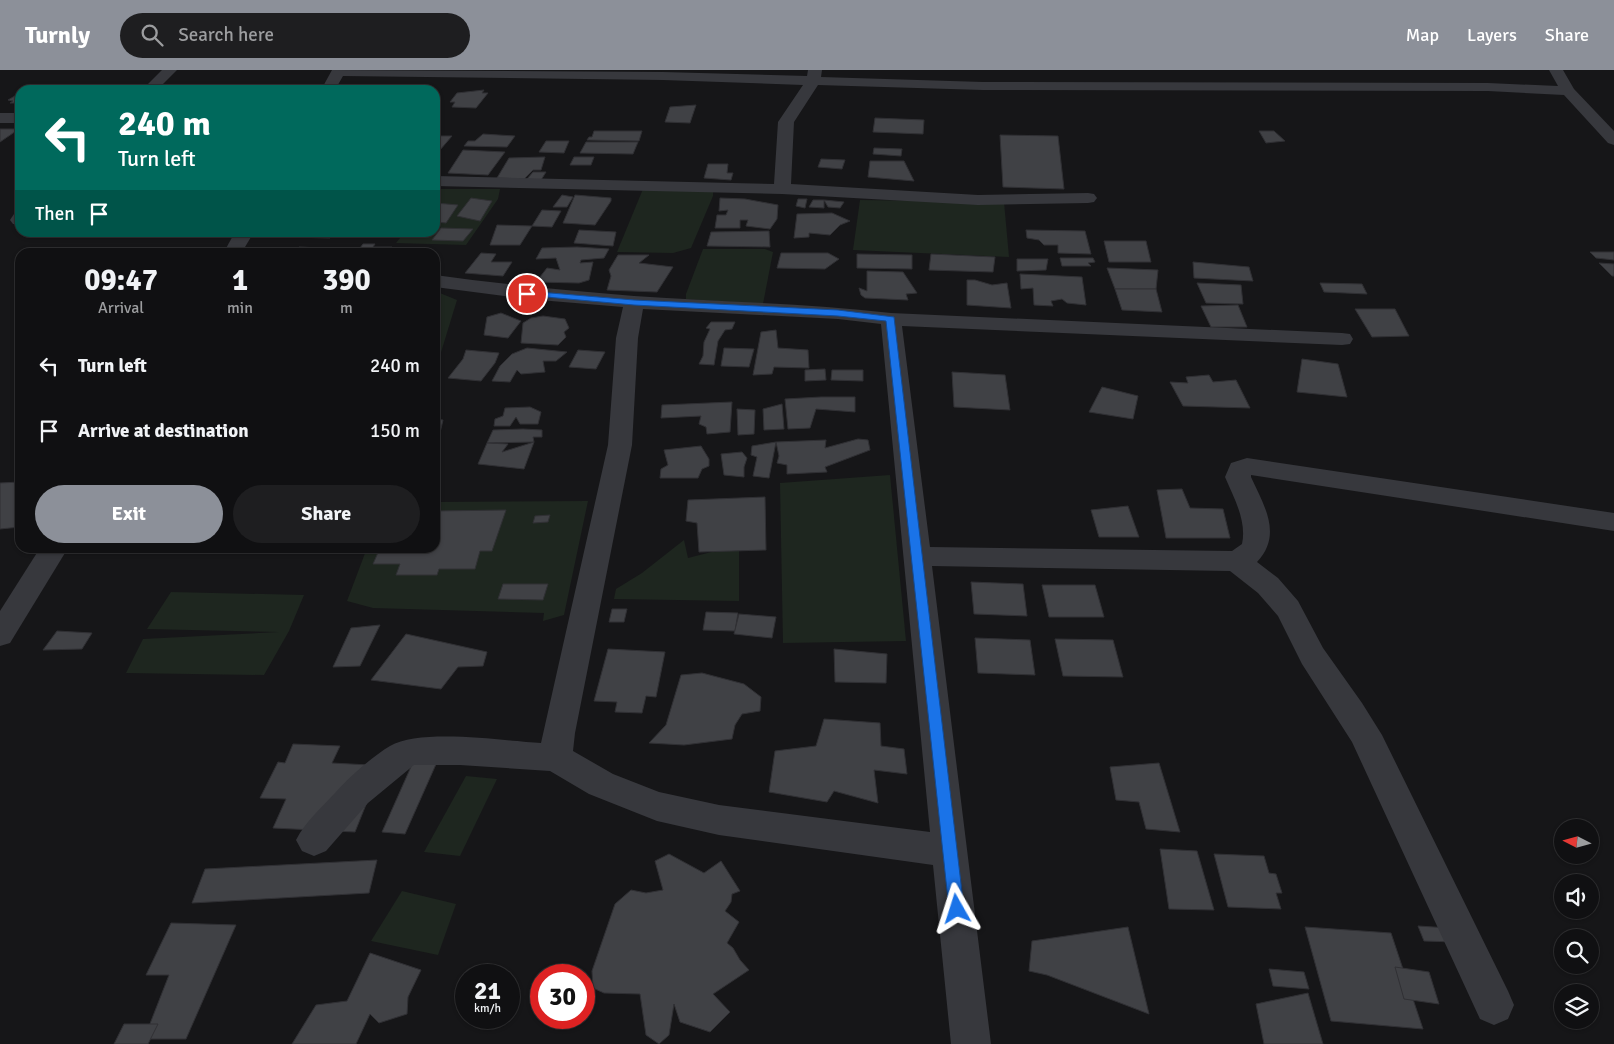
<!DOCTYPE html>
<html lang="en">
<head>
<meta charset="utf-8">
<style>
  body { margin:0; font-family:Signika,sans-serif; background:#1e1e20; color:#f1f3f6; height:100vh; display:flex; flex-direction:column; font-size:19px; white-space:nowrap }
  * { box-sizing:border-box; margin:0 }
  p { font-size:16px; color:#9c9d9f }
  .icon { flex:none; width:28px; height:28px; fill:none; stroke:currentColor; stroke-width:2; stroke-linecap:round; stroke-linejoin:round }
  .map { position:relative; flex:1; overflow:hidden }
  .details { position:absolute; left:15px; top:178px; width:425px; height:305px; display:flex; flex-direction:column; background:#101012; border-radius:15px; box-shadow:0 1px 4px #0004,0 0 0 1px #303032 }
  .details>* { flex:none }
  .top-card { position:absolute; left:15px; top:15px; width:425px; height:152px; border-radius:15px; box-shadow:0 1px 4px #0004,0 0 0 1px #303032; background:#00695c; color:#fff; overflow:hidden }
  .needle { width:32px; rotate:276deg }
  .controls { position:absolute; left:1554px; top:749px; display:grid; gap:10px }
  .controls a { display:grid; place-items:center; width:45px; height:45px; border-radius:50%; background:#101012; box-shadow:0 1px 4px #0004,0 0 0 1px #303032; font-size:25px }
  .speed { position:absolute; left:455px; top:894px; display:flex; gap:10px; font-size:25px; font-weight:700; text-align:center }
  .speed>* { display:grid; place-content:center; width:65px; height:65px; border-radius:50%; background:#101012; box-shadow:0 1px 4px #0004,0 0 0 1px #303032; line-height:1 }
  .speed small { font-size:12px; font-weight:400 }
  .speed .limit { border:8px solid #d22; background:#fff; color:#111 }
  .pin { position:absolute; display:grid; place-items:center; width:42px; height:42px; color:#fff; margin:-21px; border:2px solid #fff; border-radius:50%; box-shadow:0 1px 5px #0007 }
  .me { position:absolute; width:55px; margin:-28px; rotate:354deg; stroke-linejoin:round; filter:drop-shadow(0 0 4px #0008) }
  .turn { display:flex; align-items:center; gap:18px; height:105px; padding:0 20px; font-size:22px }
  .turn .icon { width:65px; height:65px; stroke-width:2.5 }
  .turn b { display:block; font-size:35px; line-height:42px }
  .then { display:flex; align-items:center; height:48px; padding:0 20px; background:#0003; gap:10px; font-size:19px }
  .eta { display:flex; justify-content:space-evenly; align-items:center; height:85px; text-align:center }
  .eta b { font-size:30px; font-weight:700; line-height:35px }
  .primary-button { display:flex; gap:10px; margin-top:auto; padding:10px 20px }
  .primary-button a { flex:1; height:58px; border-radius:30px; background:#8c9099; color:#fff; font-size:20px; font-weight:700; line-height:58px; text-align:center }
  .primary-button a+a { background:#1e1e20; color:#f1f3f6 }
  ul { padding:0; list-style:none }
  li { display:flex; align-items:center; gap:15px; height:65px; padding:0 20px }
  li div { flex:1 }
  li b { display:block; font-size:19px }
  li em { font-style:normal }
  header { display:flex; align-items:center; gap:30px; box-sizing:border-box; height:70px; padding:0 25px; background:#8c9099; color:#fff }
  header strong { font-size:24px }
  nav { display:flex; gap:28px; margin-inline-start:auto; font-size:18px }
  .search { width:350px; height:45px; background:#1e1e20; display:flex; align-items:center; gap:12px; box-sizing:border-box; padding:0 18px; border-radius:28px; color:#9c9d9f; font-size:19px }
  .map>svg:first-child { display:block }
</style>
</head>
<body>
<header>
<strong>Turnly</strong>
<div class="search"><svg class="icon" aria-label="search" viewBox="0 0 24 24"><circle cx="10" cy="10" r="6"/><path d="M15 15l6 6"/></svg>Search here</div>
<nav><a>Map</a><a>Layers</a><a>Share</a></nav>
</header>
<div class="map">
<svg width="1614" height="974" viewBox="0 0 1614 974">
  <rect width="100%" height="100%" fill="#161618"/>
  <!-- green -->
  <g fill="#1e261f">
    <path d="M439,119H500L498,129L466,175L396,173L404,163L435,162V124Z"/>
    <path d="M643,119L713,121V126L691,178L673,183L617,182Z"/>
    <path d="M860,130L1004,132L1009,187L853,180Z"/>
    <path d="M703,179H765L773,182L763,234L686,229V224Z"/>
    <path d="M435,221L457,230L435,302Z"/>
    <path d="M890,405L906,571L783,573L780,413Z"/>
    <path d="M588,431L564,545L543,551L544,543L373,538L347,531L367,478H435V432Z"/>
    <path d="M684,470L688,488L739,475V531L614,529L616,519L642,503Z"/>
    <path d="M171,522L304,525L289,561L264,605L126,603L143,569L279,562L147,559Z"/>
    <path d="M466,706L497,709L460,786L424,782Z"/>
    <path d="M402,821L456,834L438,885L371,871Z"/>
  </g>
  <!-- building -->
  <g fill="#404145" stroke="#303034">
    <path d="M484,20L482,23H488L476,38L452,37L455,32H450L457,23Z"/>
    <path d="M20,23V33H10L13,31L8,30Z"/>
    <path d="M696,35L690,53L665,52L670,37Z"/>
    <path d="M875,48L924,50L923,64L873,62Z"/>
    <path d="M0,59H19L0,72Z"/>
    <path d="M594,61H642L639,71L587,70L589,67H592Z"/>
    <path d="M1259,61H1274L1285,71L1266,73Z"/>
    <path d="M483,64L515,66L507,77L464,76L468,71H475Z"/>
    <path d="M1000,65L1058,66L1064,119L1003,117Z"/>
    <path d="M435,66H452L440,80L435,79Z"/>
    <path d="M546,71H569L564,83L539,82Z"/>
    <path d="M586,72H638L633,84L580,83Z"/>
    <path d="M874,78L902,79L901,86L873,84Z"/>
    <path d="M463,80L505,82L488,105L448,103Z"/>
    <path d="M545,87L541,100H533L524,109L497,108L509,88Z"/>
    <path d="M574,87H594L591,95H570Z"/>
    <path d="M821,89L845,90L842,99L818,97Z"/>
    <path d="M870,91H904L914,111L868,107Z"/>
    <path d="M708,94H728L727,103H733L731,110L704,108Z"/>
    <path d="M533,102H546L541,110L527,109Z"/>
    <path d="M562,125L573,127L567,137H553Z"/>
    <path d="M575,125L611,128V131L595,155L563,153Z"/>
    <path d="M471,128L492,131L480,151L457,146Z"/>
    <path d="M720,128L745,129L778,135L777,149L770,159L746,156L748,150H740V158H715L717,145H726L728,140L719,141Z"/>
    <path d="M798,129H807L805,138L796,136Z"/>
    <path d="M813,130H824V138L809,137Z"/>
    <path d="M824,130L844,132L840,138L828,137Z"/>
    <path d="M435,133L458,135L446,153L437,152L435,154Z"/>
    <path d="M542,140L561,141L552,157L532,156Z"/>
    <path d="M832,143L850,151L840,155L830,165L809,163V167L794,168L797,144Z"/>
    <path d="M497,155L532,156L520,175H490Z"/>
    <path d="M441,158L473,159L463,171L432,170Z"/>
    <path d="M579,160L616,162L613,176L574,173Z"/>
    <path d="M1026,160L1085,161L1091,184L1058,183V175H1044L1039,170L1027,168Z"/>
    <path d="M769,161L770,177L707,176L711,162Z"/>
    <path d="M296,162H334L330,168L292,167Z"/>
    <path d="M1104,171H1146L1151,192H1109Z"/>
    <path d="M363,174H375L373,177H392L389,182H357Z"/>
    <path d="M299,177L342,179L339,182H294Z"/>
    <path d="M577,177L609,179L604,188L581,190L580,193L593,192L589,210L579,213L536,212L547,198L560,200L556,188L536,189L542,178Z"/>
    <path d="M1590,182H1614V190L1596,188Z"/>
    <path d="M481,183L496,184L491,192H512L503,206L465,203Z"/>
    <path d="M781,183H828L839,189L825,199L777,198Z"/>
    <path d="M857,184L912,185V199L857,198Z"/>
    <path d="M931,184L995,187L993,202L929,200Z"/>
    <path d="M618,185H649L639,193L673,197L657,222L607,220L611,206L609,200Z"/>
    <path d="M1060,188H1093L1095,192L1088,193L1091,196H1062Z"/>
    <path d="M1017,189H1048L1046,200L1017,201Z"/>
    <path d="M1193,192L1249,197L1253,211L1194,208Z"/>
    <path d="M1599,193L1614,194V206H1612Z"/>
    <path d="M1107,198L1158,200L1156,219H1115Z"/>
    <path d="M867,201L903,202L917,223L906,224L908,230L865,228L861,225L859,218L867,221Z"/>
    <path d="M1020,204L1082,207L1086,235L1067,233L1062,229L1051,231L1053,236L1034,235L1033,218L1021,219Z"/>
    <path d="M967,210H975L992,215L1007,213L1011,238L967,235Z"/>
    <path d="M1197,213L1241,215L1243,234L1206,233Z"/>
    <path d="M1320,213L1362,214L1367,224L1324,222Z"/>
    <path d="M1115,219H1156L1162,242L1122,240Z"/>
    <path d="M1238,235L1247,257H1211L1201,236Z"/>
    <path d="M1355,239H1395L1409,266L1372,267Z"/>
    <path d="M501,243L521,251L508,268L484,265L487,247Z"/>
    <path d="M543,246L565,249L569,258L564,262L566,267L558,275L521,273L523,253L531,248Z"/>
    <path d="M711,252H735L732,259L725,260L718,271L714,295L699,294L703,286L704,272L710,259L706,258Z"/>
    <path d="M776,260L778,278L808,280L809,298L774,297L772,304L753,305L761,262Z"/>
    <path d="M527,278L567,282L556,291H543L545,302L521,304L517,300L510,312L492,311L500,296L512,284Z"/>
    <path d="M724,278L754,279L749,297L721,296Z"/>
    <path d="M466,280L499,283L495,293L481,311L448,308L463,289Z"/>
    <path d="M578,280L605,282L596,299L569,297Z"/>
    <path d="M1302,289L1338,294L1347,327L1297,322Z"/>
    <path d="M825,299L826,310L805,311V300Z"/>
    <path d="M832,300H863V311L831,310Z"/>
    <path d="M952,302L1005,305L1010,340L954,337Z"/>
    <path d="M1209,305L1213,312L1236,310L1250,338L1183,336L1170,312L1188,313L1186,307Z"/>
    <path d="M1102,317L1138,326L1133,349L1089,342Z"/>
    <path d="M821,327H855V342L816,339L810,358L788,359L785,329Z"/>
    <path d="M732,332L730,362L707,364L706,357L699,354L701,346L661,348L662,335Z"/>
    <path d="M782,334L784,359L764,360L763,339Z"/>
    <path d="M530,337L541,342L538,354H520L516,347L510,356H494L495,349L503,346L505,338Z"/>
    <path d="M737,339L755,340L754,364L738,365Z"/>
    <path d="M435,349L443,350L439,367L435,366Z"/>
    <path d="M523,359L542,360V367H533L534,372L487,373L493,360Z"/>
    <path d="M858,369L868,370L870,380L825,397L827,402L787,404V395L777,393L779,386L776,372L826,370L825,378Z"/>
    <path d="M534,372L524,399L478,394L487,373L508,374L502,382Z"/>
    <path d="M776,372L769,408L753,406L757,387L751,385L752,376Z"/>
    <path d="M701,376L709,389V396L702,399L698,408H660L661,399L668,395L664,380Z"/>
    <path d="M742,382L747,388L744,397V407L724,405L721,384Z"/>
    <path d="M20,412V457L0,459V413Z"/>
    <path d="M1182,419L1190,438L1223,439L1230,468H1166L1157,420Z"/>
    <path d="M765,427L766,480L699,482L697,453L686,451L688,430Z"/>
    <path d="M1128,436L1139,467H1099L1091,440Z"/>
    <path d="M506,440L492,481H480L475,499H439L437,505H396L400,494H373L380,478H435V441Z"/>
    <path d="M550,445L548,452L533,453L535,446Z"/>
    <path d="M971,512L1023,514L1027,546L974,544Z"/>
    <path d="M503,514H548L543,530L498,529Z"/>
    <path d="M1042,515H1095L1104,547H1049Z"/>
    <path d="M612,539H627L624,552H609Z"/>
    <path d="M706,542L738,543L735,561L703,560Z"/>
    <path d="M739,544L776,547L772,568L734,564Z"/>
    <path d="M380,555L360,596L333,597L351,558Z"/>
    <path d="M57,561L92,563L82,579L43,580Z"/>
    <path d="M406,564L487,582L483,596L458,597L441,619L371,610Z"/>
    <path d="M975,568L1030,570L1035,605L978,603Z"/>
    <path d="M1055,569L1113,570L1123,607L1063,606Z"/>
    <path d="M608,579L665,582L656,627L646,626L642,643L615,642L617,632L594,631Z"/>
    <path d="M834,579L887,584L886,613L835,612Z"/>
    <path d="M702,603L744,614L761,627L760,641L742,644L735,655L732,669L684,675L649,673L666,655L681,605Z"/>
    <path d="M824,649L880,653L881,676L904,679L907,704L874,700L878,733L834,721L827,732L769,722L775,681L816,676Z"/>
    <path d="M293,674L340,676L332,693L369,695V727L355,762L273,758L286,729L260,728L278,692L285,693Z"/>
    <path d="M414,690L437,692L405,764L382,762Z"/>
    <path d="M1159,693L1180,762L1146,759L1139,732L1116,730L1110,697Z"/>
    <path d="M1160,779L1197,781L1214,840L1169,839Z"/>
    <path d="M669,784L704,803L721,791L740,821L732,824L731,832L725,841L739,852L727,873L733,878L740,890L749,900L713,924L730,942L710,962L680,952L674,934L669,965L659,974L646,965L640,924L604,923L593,918L592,901L615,834L631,820L646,823L663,820L655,791Z"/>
    <path d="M1214,784L1264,786L1269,803L1276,804L1282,823H1276L1281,839L1228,837Z"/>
    <path d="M377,790L369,823L192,833L205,799Z"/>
    <path d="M171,853L236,855L186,969H144L169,905H146Z"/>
    <path d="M1418,856L1449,858L1455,872L1424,871Z"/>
    <path d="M1128,857L1149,944L1047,905L1029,901L1032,871Z"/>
    <path d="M1305,857L1391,863L1423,959L1331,951Z"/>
    <path d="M370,883L421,900L408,927L407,944L379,953L370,944L356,974H292L316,935L347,931Z"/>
    <path d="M1395,897L1429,902L1439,934L1404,929Z"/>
    <path d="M1269,899L1304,902L1309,919L1273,916Z"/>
    <path d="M1308,923L1323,974H1264L1256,934Z"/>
    <path d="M124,954H158L148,974H114Z"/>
  </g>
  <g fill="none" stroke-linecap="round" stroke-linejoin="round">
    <!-- minor -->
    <g fill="#37383d" fill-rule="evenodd">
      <path d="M162,0H177L157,20H142Z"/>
      <path d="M332,0L663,2L807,6L808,0H822L821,7L983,12L1488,13L1558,16L1549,0H1563L1574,19L1614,61V75L1608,73L1564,25L1488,21L983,20L818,15L794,52L791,114L978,125L1088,123L1094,124L1097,128L1094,132L1088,133L978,135L782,124L435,116V106L774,114L778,52L803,15L663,10L343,6L335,20H321Z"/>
      <rect x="0" y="43" width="20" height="10"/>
      <path d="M20,143V155L13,154L10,150L14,144Z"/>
      <path d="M235,162H254L242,182H224Z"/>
      <path d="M435,205C501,214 568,221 634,226C720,232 806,233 891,243L1342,263L1350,264L1353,269L1350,274L1342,275L902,256L930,477L1232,481L1242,474C1247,451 1234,428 1225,407L1231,393L1247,388L1614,443V461L1251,405V407C1264,436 1283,464 1257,492L1278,508L1298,531L1323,578L1362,633L1382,665L1508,921L1514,935L1508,949L1494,955L1480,949L1352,672L1302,594L1278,546L1258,523L1230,501L932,496L991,974H951L933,795L719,765L657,751L589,724L550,701L460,695H414L368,733L326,781L314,786L302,781L296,770C305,752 321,738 335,723C348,708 373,686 390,676C421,658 505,671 541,673L608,375L616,268L623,237L527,229L435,217ZM643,239L838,249L881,254L930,762L719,735L659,722L613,704L573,681L575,663L632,375L638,268Z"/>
      <path d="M40,478H68L10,573L0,576V541Z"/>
    </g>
  </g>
  <!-- route -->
  <path fill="#1a73e8" stroke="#114b97" d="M527,221L634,230L838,240L894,247L964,839L962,844L957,846L951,844L949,839L886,251L838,246L634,235L524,225V222Z"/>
</svg>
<div class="controls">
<a><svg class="needle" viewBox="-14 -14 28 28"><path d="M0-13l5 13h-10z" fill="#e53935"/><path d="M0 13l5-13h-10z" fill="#9c9d9f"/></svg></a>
<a><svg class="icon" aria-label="sound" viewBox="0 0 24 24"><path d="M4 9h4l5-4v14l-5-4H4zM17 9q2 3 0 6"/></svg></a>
<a><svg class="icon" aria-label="search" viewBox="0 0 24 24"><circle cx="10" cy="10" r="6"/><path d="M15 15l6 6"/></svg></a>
<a><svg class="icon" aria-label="layers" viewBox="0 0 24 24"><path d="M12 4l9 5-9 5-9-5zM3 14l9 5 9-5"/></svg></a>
</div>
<div class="speed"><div>21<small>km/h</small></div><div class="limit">30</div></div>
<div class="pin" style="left:527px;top:224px;background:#d93025"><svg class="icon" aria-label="arrive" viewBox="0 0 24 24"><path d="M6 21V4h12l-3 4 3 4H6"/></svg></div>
<svg class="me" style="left:957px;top:839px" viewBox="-20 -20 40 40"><path d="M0-17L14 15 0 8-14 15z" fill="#1a73e8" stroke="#fff" stroke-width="4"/></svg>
<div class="top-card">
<div class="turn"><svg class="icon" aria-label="left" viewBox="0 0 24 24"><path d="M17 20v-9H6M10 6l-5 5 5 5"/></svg><div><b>240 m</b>Turn left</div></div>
<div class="then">Then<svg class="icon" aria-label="arrive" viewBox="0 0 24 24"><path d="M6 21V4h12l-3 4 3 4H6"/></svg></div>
</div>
<section class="details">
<div class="eta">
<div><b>09:47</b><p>Arrival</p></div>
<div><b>1</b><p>min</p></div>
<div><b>390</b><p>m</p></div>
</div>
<ul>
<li><svg class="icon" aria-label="left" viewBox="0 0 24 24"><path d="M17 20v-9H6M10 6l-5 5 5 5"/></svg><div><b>Turn left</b></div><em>240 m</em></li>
<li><svg class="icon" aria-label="arrive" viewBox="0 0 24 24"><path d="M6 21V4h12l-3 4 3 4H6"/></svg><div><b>Arrive at destination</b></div><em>150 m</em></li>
</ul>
<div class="primary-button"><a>Exit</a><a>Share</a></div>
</section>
</div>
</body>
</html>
